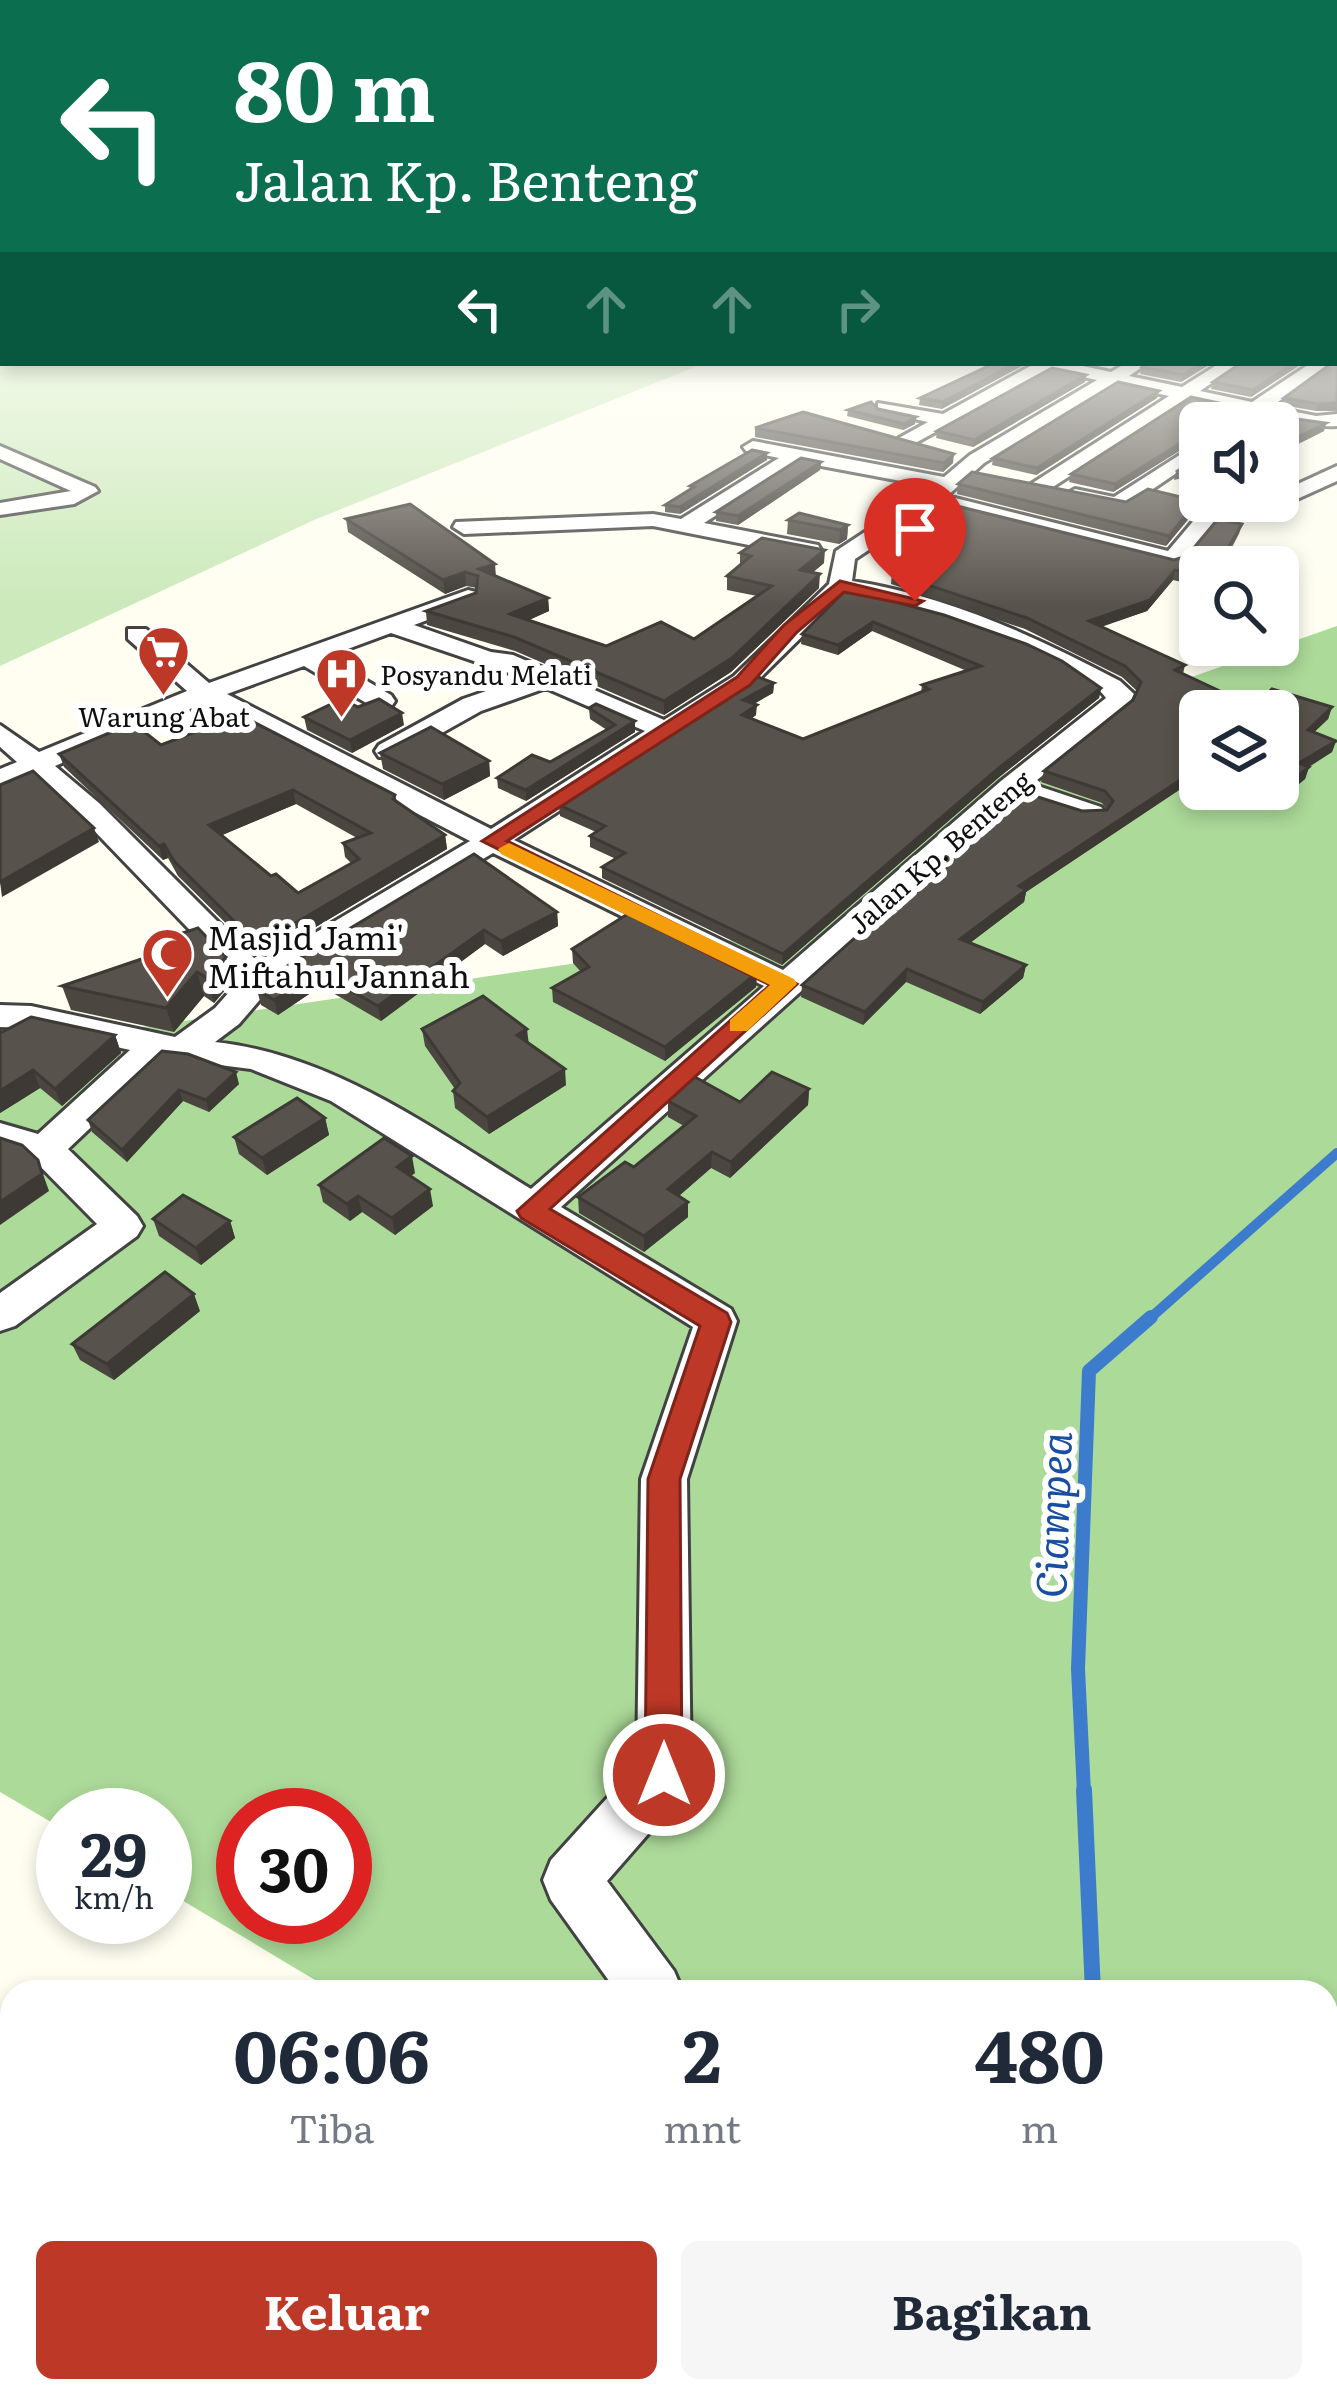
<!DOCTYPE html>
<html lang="id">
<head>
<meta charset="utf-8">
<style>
  body { margin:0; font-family:Literata,serif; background:#f6f6f7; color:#1f2937; height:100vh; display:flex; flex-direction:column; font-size:45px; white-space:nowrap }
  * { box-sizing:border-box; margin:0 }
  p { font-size:39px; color:#747a83 }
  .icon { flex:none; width:66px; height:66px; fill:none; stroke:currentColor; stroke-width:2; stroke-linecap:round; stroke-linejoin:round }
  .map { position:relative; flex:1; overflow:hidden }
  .sheet { position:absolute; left:0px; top:1980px; width:1338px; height:423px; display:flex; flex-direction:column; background:#fff; border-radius:36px 36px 0 0; box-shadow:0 6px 18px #0003 }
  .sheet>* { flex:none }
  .hud { position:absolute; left:0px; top:0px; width:1338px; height:366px; box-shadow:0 6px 18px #0003; background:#0b6e4f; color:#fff; overflow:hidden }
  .fabs { position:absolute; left:1179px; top:402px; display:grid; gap:24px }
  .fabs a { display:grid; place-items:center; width:120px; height:120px; border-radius:18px; background:#fff; box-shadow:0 6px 18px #0003; font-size:60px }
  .speed { position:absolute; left:36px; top:1788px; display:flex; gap:24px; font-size:60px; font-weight:700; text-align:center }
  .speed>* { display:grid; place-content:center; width:156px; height:156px; border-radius:50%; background:#fff; box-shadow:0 6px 18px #0003; line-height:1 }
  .speed small { font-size:30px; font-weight:400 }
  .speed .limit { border:18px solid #d22; background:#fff; color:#111 }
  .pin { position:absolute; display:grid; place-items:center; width:102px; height:102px; color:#fff; margin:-123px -51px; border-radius:50% 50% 50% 0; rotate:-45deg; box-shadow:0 0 12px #0007 }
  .pin .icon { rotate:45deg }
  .me { position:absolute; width:132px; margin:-66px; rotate:0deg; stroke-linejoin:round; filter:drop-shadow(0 0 9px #0008) }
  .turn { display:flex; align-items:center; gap:42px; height:252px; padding:0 36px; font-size:54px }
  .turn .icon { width:156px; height:156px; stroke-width:2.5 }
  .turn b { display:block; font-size:84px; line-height:102px }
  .lanes { display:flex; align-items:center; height:114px; padding:0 36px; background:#0003; justify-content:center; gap:60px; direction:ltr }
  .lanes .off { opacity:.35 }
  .eta { display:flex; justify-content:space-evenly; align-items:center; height:204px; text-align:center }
  .eta b { font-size:72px; font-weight:700; line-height:84px }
  .primary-button { display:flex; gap:24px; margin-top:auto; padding:24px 36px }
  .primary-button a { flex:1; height:138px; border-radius:18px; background:#be3827; color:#fff; font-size:48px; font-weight:700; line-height:138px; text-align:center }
  .primary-button a+a { background:#f6f6f7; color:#1f2937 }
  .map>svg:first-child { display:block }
</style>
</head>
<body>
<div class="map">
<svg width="1337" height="2401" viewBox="0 0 1337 2401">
  <rect width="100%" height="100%" fill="#fffef1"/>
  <!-- green -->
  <path fill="#cbe9ba" d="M0,312L3,363H705L314,520L0,666Z"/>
  <!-- forest -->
  <path fill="#acda99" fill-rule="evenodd" d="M1337,626V2401H404L409,2391H1326V1992H335L165,1890V1815H63V1829L0,1792V1048L747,938L1112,705ZM1200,711H1278V789H1200ZM243,1815H345V1917H243Z"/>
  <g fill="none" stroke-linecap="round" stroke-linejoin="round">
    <!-- stream-far2 -->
    <path stroke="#3d7ccc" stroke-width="10" d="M1148,1320L1337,1153"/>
    <!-- stream-far1 -->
    <path stroke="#3d7ccc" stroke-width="14" d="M1084,1793L1078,1669L1089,1371L1151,1317"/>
    <!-- stream -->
    <g stroke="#3d7ccc" stroke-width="16">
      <path d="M1084,1790L1093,1992"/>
      <path d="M1176,2391L1181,2401"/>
      <path d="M1004,2401L1011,2391"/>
    </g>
    <defs>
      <g id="minor">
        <path d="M1036,363H1068L1111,372L1126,363H1148L1129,376L1182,387L1220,363H1241L1200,391L1252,402L1311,363H1332L1271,407L1316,416L1337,414V426C1305,429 1273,411 1244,422L1235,416L1239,411L1188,400L1045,492H1031V484L1169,396L1116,384L984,463L947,496L1168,551L1206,506L1278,501V493L1337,466V481L1286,504L1220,517L1181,564L1173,566L935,506L855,559L852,581C948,596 1035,636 1120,681L1134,694L1127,708L1032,784L1101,807L1106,813L1101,819H1081L1016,798L561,1207L731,1309L737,1321L687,1479L691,1775L683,1794L607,1881L674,1971L683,1992H617L551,1900L543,1880L551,1860L637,1765L641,1479L693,1327L331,1101L251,1069L164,1058L68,1149L137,1216L143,1226L137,1236L15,1326L0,1331V1293L97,1224L32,1158L0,1149V1123L38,1134L130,1050L31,1028L0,1027V1005L31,1006L175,1037L215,1008L239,981L79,815L33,775L0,787V769L17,762L0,747V725L39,752L187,691L128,639V629H146L209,683L468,590L476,592V602L414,625L491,652L513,655L664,720L734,676L829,584L836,551L933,487L800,462L704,523L818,545L821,550L810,557L653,526L464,534L453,527L456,522L653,514L681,519L779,458L746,451L743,447L753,441L944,477L970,455L1097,380L1050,370L906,448L899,446V438L928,422L878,411V403L943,414ZM845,594C897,602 1081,659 1106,698L1001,781L783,970L514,840L752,686ZM391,633L524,678L463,699L379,745L375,751L379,757H399L481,711L546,688L645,731L491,829L227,694L304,666L373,707H391L395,701L391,695L326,657ZM204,703L470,841L261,965L99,803L55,766ZM493,853L764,986L531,1189C431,1128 333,1055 215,1042L239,1024L270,988Z"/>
        <path d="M1200,442V457L1125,508L1075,501L1065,495L1075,489L1114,497Z"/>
        <path d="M0,446L95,487L98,491L74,504L0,515V503L71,491L0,459Z"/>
        <rect x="1326" y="2236" width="11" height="66"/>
      </g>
      <rect id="major" x="0" y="272" width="3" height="12"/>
    </defs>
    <!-- minor casing -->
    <use href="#minor" stroke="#424242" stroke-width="6"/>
    <!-- major casing -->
    <use href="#major" stroke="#202020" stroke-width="6"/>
    <!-- minor -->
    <use href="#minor" fill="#fff" fill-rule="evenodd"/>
    <!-- major -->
    <use href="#major" fill="#f7eb68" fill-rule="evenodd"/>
  </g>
  <!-- wall -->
  <g fill="#4b4740" fill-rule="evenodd">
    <path d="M1335,315L1337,321V411H1316L1282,405L1284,398L1335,363Z"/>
    <path d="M995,363L942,409L919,405L920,398Z"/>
    <path d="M1146,363H1212L1181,382L1140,374L1142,367Z"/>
    <path d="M1241,363H1303L1251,397L1211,389L1213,382Z"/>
    <path d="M1085,382L973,447L936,438L937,431Z"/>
    <path d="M1159,391L1157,398L1036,475L992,465L993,458Z"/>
    <path d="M1191,397L1233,406L1244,418L1268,415L1326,423L1324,431L1278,454V423H1200V438L1113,492L1069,482L1071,474Z"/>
    <path d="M878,409L916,417L915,424L903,430L847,416L848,410Z"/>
    <path d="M755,428L953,463L943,472L755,437Z"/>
    <path d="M767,460L680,514L665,512V505L690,490V486Z"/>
    <path d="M821,462L820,470L738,525L716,521V512Z"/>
    <path d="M958,484L1126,502L1195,511L1166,546L957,494Z"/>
    <path d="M937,501L1174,560L1187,556L1218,519L1242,524L1239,534L1231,549L1242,551L1236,567H1200V586L1173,580L1147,611L1102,626L1185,665L1183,674L1254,707L1272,689L1332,707L1328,719L1314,732L1336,741L1332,752L1309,767L1305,779L1278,801L1253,789H1278V711H1200V776L1026,892L1024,902L970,943L1026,965L1023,978L980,1014L906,982L863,1025L801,997L802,985L1019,791L1082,811L1107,810L1102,803L1041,782L1044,771L1133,700L1137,691L1122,677L1025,629L891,584L892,573L916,556L881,547L882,537Z"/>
    <path d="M346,519L548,598L549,611L529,620L606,646L694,639L757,596L727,590V576L740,566V553L824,563L812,573L819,588L731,672L664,715L515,651L427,625L426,611L476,593L477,588L466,586L445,594L348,532Z"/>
    <path d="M788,520L848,525L847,539L839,544L787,534Z"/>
    <path d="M847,589L1101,688L1099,698L998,778L782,965L602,878V867L616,859L590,847V836L596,832L560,816L559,805L774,683L773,693L754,704L756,715L751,719L803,739L921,693L922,685L967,671L872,631L838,655L801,644L802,634Z"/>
    <path d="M358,707L404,725L352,753L307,730L304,717Z"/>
    <path d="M589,708L635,721V732L526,801L498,788L497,778L550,762L607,730L590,719Z"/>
    <path d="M161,745L395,795L397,802L445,835L447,849L262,959L178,876L168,858L163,860L64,767L59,754ZM296,804L357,838L343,843L345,857L351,863L298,893L271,876L222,835Z"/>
    <path d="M380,753L489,761L490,776L444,800L383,769Z"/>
    <path d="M557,912L558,926L503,956L485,944L381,1021L321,986L278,1015L261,1005L257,990L269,977Z"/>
    <path d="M164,939L233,981L214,1003L204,996L174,1032L71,1010L62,986L168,950Z"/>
    <path d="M572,949L757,973L756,987L665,1061L553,1002L552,988L581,972L573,963Z"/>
    <path d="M422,1029L528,1043L566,1085L489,1134L455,1108L453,1091L455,1089L425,1046Z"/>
    <path d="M0,1031L115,1035L121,1053L62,1106L40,1088L0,1113Z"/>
    <path d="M162,1051L239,1084L209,1112L183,1101L127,1162L92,1132L88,1120Z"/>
    <path d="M809,1089L808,1105L730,1178L711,1168L679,1196L688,1217L644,1252L579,1213L578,1197L634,1167L684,1126L668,1117V1101L740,1102Z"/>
    <path d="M325,1118L329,1135L267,1175L239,1154L234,1137Z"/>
    <path d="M415,1173L410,1176L433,1206L395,1235L362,1212L350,1221L323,1202L319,1185Z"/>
    <path d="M153,1219L230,1221L235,1238L201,1265L159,1236Z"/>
    <path d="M200,1311L114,1380L80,1360L72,1344Z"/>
  </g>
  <!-- shaded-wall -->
  <g fill="#3d3934">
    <path d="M1016,363H1028L942,409L943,402Z"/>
    <path d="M1202,363H1212L1181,382L1183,375Z"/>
    <path d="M1294,363H1303L1251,397L1253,390Z"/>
    <path d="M1086,375L1085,382L973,447L974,440Z"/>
    <path d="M1159,391L1157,398L1036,475L1037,468Z"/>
    <path d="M1337,403V410L1316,411L1318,404Z"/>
    <path d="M916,417L915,424L903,430L904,424Z"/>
    <path d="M1326,423L1324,431L1278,454V447Z"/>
    <path d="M1200,431V438L1113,492L1115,484Z"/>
    <path d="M767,453V460L680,514V507Z"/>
    <path d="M954,454L953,463L943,472L944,463Z"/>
    <path d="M821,462L820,470L738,525V516Z"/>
    <path d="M1200,466V474L1174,480L1176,472Z"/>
    <path d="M1197,501L1195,511L1166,546L1169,536Z"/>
    <path d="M848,525L847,539L839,544L840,530Z"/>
    <path d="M825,550L824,563L800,583V570Z"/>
    <path d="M495,564L496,577L479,569Z"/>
    <path d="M1175,570L1173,580L1147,611L1087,632L1089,621Z"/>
    <path d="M465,572L466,586L445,594L443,580Z"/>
    <path d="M820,574L819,588L731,672L664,715V701Z"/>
    <path d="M548,598L549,611L511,628L510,614Z"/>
    <path d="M873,622L872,631L838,655V645Z"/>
    <path d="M774,683L773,693L742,710L743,700Z"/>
    <path d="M1101,688L1099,698L998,778L782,965L783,954L1000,767Z"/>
    <path d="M757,705L756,715L742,725V715Z"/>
    <path d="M1332,707L1328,719L1305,741L1308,730Z"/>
    <path d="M402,713L404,725L352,753L350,740Z"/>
    <path d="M635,721V732L526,801V790Z"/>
    <path d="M1336,741L1332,752L1295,775L1299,763Z"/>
    <path d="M489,761L490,776L444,800L442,784Z"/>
    <path d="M1200,767V776L1026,892L1024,902L958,952L960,939L1019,886Z"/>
    <path d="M1309,767L1305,779L1278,801L1282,789Z"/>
    <path d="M293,790L296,804L213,839L209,825Z"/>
    <path d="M94,828L99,842L2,897L0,882Z"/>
    <path d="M445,835L447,849L262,959L258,945Z"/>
    <path d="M164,844L168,858L163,860L159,846Z"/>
    <path d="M557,912L558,926L503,956L501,941Z"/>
    <path d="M484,930L485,944L381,1021L378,1006Z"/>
    <path d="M226,957L233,981L214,1003L207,978Z"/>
    <path d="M1026,965L1023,978L980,1014L983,1002Z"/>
    <path d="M907,969L906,982L863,1025L865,1012Z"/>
    <path d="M197,972L204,996L174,1032L166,1008Z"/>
    <path d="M318,972L321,986L278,1015L274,1000Z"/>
    <path d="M757,973L756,987L665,1061V1047Z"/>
    <path d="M527,1029L529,1046L517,1035Z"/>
    <path d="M115,1035L121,1053L62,1106L55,1089Z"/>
    <path d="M565,1069L566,1085L489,1134L487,1117Z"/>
    <path d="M33,1070L40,1088L0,1113V1091Z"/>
    <path d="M236,1072L239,1084L209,1112L206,1100Z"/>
    <path d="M809,1089L808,1105L730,1178L731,1162Z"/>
    <path d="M179,1090L183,1101L127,1162L122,1150Z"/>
    <path d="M325,1118L329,1135L267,1175L262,1158Z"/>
    <path d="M712,1152L711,1168L668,1205V1189Z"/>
    <path d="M412,1156L415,1173L400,1184L397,1167Z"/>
    <path d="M38,1160L49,1191L0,1225V1202Z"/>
    <path d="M430,1189L433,1206L395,1235L392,1218Z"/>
    <path d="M358,1196L362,1212L350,1221L347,1204Z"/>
    <path d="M688,1202V1217L644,1252V1236Z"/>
    <path d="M230,1221L235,1238L201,1265L196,1248Z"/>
    <path d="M194,1294L200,1311L114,1380L107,1364Z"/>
  </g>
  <!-- building -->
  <g fill="#57524b" stroke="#3d3934" stroke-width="3" fill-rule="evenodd">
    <path d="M1335,315L1337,321V403L1318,404L1284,398L1332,363H1335L1337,360Z"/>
    <path d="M995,363H1016L943,402L920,398Z"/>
    <path d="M1146,363H1202L1183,375L1142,367Z"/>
    <path d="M1241,363H1294L1253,390L1213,382Z"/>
    <path d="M1052,368L1086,375L974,440L937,431Z"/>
    <path d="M1118,382L1159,391L1037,468L993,458Z"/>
    <path d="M1191,397L1233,406L1244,418L1268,415L1326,423L1278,447V423H1200V431L1115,484L1071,474Z"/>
    <path d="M871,402L878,409L916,417L904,424L848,410Z"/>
    <path d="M803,412L954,454L944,463L755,428Z"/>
    <path d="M752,450L767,453L680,507L665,505L694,487L690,486Z"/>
    <path d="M1200,456V466L1176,472Z"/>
    <path d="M801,458L821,462L738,516L716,512Z"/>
    <path d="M972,472L1126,502L1148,489L1197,501L1169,536L958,484Z"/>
    <path d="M937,501L1174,560L1187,556L1218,519L1242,524L1228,548L1242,551L1233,567H1200V574L1175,570L1150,600L1089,621L1185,665L1175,670L1254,707L1272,689L1332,707L1308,730L1336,741L1299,763L1309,767L1282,789L1278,787V711H1200V767L1019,886L1026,890L960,939L1026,965L983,1002L907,969L865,1012L802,985L1019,791L1082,811L1107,810L1113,801L1105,791L1044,771L1133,700L1141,682L1125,666L1027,618L892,573L927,547L882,537Z"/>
    <path d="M410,504L495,564L479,569L548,598L510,614L606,646L661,622L694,639L772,586L727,576L751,556L740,553L762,538L825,550L800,570L820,574L732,658L664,701L514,637L426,611L476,593L478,576L465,572L443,580L346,519Z"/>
    <path d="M799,513L848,525L840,530L788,520Z"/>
    <path d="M847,589L944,615L1026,644L1062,661L1101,688L1000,767L783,954L602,867L625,853L590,836L605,826L559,805L758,677L774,683L743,700L757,705L742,715L803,739L929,689L922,685L981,666L873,622L838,645L802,634Z"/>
    <path d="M342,699L358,707L379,699L402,713L350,740L304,717Z"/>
    <path d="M596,704L635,721L526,790L497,778L532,755L550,762L615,725L589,708Z"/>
    <path d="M240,715L395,795L393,799L445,835L258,945L174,861L164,844L159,846L59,754L133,723L161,745ZM293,790L371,833L343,843L359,859L298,893L276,874L271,876L209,825Z"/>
    <path d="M431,727L489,761L442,784L380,753Z"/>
    <path d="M33,771L94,828L0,882V785Z"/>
    <path d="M474,854L557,912L501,941L484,930L378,1006L318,972L274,1000L257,990L269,977Z"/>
    <path d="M631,912L757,973L665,1047L552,988L589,967L572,949Z"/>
    <path d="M198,928L226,957L207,978L197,972L166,1008L62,986L171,949L164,939Z"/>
    <path d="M483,996L527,1029L517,1035L565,1069L487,1117L453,1091L460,1083L422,1029Z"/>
    <path d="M31,1017L115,1035L55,1089L33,1070L0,1091V1031L2,1032Z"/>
    <path d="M162,1051L188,1054L236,1072L206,1100L179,1090L122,1150L88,1120Z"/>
    <path d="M772,1072L809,1089L731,1162L712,1152L668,1189L688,1202L644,1236L578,1197L625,1162L634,1167L696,1116L668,1101L695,1077L740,1102Z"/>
    <path d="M297,1098L325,1118L262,1158L234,1137Z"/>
    <path d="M0,1138L22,1145L38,1160L42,1174L0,1202Z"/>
    <path d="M384,1138L412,1156L397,1167L430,1189L392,1218L358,1196L347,1204L319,1185Z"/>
    <path d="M183,1195L230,1221L196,1248L153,1219Z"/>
    <path d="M165,1272L194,1294L107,1364L72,1344Z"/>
  </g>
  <!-- sky -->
  <linearGradient id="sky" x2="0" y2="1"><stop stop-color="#94c1ee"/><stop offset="0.45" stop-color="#fffff9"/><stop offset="1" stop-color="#fffff9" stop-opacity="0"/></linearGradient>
  <rect width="1337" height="607" fill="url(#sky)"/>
  <!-- route -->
  <path fill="#be3827" stroke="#7c2419" stroke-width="3" d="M840,581L923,601L915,606L844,592L797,632L750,685L507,841L797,984L550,1209L727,1313L731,1322L680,1479L682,1775L677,1788L664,1793L650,1788L645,1775L648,1479L700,1326L521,1218L517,1211L770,985L482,841L737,677L784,625Z"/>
  <!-- slow -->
  <path fill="#f59e0b" d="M509,843L794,979L797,984L747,1031H730V1020L770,985L501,854L498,849Z"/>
  <!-- icons -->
  <defs>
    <symbol id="supermarket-pin" viewBox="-11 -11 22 30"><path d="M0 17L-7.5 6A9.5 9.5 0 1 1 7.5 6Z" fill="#be3827" stroke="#fff"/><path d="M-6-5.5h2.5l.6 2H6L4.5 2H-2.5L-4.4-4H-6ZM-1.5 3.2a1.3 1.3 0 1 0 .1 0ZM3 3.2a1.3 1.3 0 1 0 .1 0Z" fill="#fff"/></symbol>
    <symbol id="hospital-pin" viewBox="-11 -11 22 30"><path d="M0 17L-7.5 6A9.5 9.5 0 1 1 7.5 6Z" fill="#be3827" stroke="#fff"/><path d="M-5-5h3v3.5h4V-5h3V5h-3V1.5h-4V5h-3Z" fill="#fff"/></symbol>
    <symbol id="mosque-pin" viewBox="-11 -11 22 30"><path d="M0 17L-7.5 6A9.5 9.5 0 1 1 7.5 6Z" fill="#be3827" stroke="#fff"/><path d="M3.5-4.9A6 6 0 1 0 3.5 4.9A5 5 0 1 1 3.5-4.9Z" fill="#fff"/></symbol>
  </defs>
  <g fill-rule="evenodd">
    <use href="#supermarket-pin" x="134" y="622" width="59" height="81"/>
    <use href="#hospital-pin" x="312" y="644" width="59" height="81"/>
    <use href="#mosque-pin" x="138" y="924" width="59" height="81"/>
  </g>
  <g text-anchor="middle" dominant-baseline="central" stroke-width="12" stroke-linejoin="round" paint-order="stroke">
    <!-- far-poi labels -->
    <g font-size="27" fill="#0f0f0f" stroke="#fff" text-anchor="start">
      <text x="380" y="673">Posyandu Melati</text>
      <text x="164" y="715" text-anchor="middle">Warung Abat</text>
    </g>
    <!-- far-street labels -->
    <g font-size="27" fill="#0f0f0f" stroke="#fff">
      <text transform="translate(939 851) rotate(-41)">Jalan Kp. Benteng</text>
    </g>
    <!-- poi labels -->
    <g font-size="33" fill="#0f0f0f" stroke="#fff" text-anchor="start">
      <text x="207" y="935">Masjid Jami'<tspan x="207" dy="38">Miftahul Jannah</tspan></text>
    </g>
    <!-- near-water labels -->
    <g font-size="42" font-style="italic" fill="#184fa0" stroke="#fff">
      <text transform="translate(1051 1515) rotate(-88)">Ciampea</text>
    </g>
  </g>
</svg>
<div class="fabs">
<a><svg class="icon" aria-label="sound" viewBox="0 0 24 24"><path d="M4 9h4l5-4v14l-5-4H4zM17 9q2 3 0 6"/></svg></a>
<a><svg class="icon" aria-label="search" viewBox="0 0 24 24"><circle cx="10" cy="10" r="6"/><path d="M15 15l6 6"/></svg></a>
<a><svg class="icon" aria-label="layers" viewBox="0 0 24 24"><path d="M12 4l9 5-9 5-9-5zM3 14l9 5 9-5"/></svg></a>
</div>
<div class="speed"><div>29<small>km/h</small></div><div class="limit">30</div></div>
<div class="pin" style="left:915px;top:601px;background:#d93025"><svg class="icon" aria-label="arrive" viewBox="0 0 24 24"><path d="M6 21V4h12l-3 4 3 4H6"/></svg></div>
<svg class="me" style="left:664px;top:1775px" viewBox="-20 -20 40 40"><circle r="17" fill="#be3827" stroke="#fff" stroke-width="3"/><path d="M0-11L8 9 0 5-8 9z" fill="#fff"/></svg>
<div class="hud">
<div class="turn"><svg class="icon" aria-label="left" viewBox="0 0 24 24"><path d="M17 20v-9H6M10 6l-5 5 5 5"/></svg><div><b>80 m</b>Jalan Kp. Benteng</div></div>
<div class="lanes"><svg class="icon" aria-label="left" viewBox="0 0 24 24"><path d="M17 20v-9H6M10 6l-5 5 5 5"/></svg><svg class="icon off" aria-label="ahead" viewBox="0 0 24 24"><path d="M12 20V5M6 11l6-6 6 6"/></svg><svg class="icon off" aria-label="ahead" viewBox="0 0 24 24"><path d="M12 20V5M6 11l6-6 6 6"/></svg><svg class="icon off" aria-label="right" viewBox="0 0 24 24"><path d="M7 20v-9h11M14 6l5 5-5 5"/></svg></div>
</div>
<section class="sheet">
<div class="eta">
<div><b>06:06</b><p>Tiba</p></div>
<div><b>2</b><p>mnt</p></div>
<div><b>480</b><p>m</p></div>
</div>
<div class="primary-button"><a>Keluar</a><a>Bagikan</a></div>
</section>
</div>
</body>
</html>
